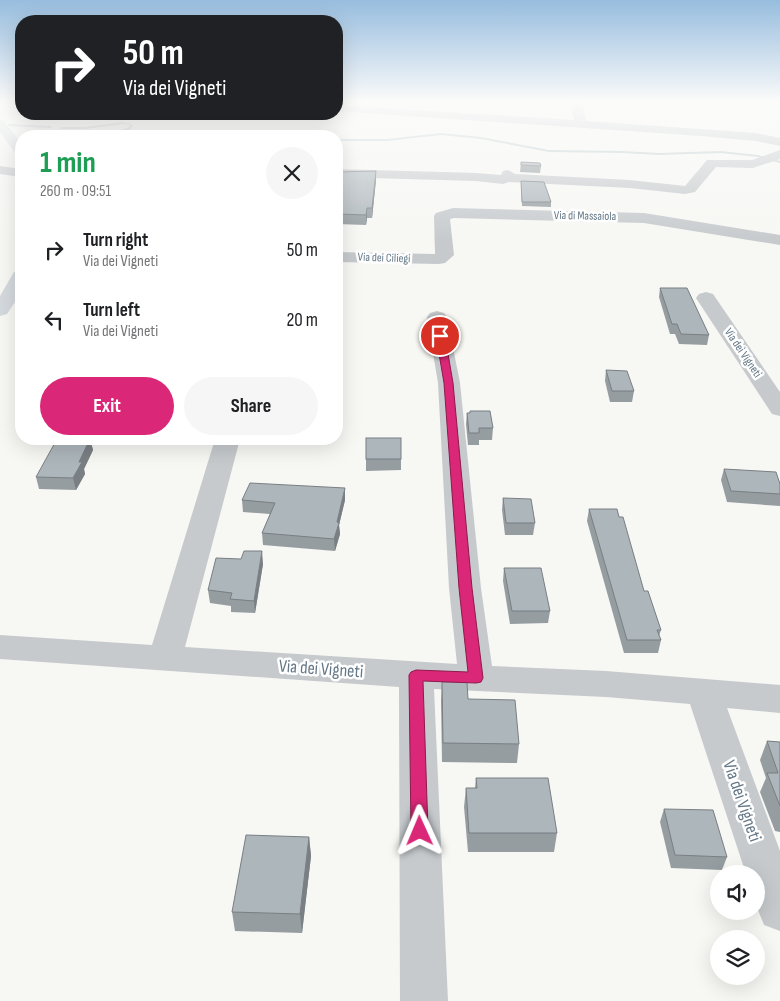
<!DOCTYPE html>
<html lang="en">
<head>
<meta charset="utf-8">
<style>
  body { margin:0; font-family:"Sofia Sans Condensed",sans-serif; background:#f6f6f6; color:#202124; height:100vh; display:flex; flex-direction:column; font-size:19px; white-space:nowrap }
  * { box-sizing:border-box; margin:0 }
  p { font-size:16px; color:#757577 }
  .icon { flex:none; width:28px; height:28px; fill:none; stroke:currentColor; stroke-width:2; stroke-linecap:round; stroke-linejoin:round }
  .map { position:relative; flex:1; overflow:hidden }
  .drawer { position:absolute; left:15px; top:130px; width:328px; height:315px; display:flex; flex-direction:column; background:#fff; border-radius:20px; box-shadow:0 5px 20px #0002 }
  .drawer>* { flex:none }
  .hud { position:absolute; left:15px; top:15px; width:328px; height:105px; border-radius:20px; box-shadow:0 5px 20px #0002; background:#202124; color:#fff; overflow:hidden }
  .buttons { position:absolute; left:710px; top:865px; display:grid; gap:10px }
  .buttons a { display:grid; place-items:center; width:55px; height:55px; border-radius:50%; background:#fff; box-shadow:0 5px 20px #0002; font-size:25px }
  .pin { position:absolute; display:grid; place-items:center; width:42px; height:42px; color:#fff; margin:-21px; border:2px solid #fff; border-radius:50%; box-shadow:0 1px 5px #0007 }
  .me { position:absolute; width:55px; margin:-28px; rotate:359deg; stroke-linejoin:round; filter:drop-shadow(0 0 4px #0008) }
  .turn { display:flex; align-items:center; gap:18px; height:105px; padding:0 25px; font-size:22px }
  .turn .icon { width:65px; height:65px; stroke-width:2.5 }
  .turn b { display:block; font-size:35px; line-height:42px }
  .round { display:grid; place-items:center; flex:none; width:52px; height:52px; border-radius:26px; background:#f6f6f6 }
  .overview { display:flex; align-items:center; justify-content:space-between; height:85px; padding:0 25px }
  h1 { font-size:30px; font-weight:700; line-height:38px; color:#1e9e55 }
  .primary-button { display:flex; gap:10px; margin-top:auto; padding:10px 25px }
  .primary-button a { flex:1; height:58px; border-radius:30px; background:#db2777; color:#fff; font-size:20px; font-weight:700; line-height:58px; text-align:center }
  .primary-button a+a { background:#f6f6f6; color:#202124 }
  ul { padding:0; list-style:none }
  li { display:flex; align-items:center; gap:15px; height:70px; padding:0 25px }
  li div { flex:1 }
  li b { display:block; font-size:19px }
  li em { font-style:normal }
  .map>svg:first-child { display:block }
</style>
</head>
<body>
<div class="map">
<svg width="780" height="1001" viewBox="0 0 780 1001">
  <rect width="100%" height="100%" fill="#f7f7f4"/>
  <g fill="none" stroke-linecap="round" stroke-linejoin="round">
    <!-- stream -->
    <g fill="#bdcace" fill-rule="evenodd">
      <path d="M123,122L133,125L131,129L110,136H107L129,127L130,125L123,124L85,129H61L60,128L61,127H85Z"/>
      <path d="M9,124L51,126L52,127L51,128L8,126Z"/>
      <path d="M279,130L316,136H311L279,132L213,136H203Z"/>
      <path d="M441,133L481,137L549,150L622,151L659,153L721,151L758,155L780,161V163L758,157L721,153L659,155L622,153L549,152L481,139L441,135L387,141H336V139H387Z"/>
    </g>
    <!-- minor -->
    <g fill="#c6cacd" fill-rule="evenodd">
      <path d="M570,102H582L586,121L756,133L780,138V146L756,141L701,136L336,111V105L574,120Z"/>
      <path d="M780,150V159L753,168L716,167L695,192L685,194L630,188L509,182L503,184L476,181L336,177V169L476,173L501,175L503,171L508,170L515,174L630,180L685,186L707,160H752Z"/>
      <path d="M0,166L21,169V177L0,174Z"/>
      <path d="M453,208L644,213L780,235V245L644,223L454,218L450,219L454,255L445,263L439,264L336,262V252L435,254L434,216L436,213Z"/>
      <path d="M706,292L713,294L780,392V416L772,414L696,298L699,294Z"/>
      <path d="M437,311L444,313L447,317L460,383L481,588L492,666L606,671L780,685V713L727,708L780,851V931L764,925L756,905V874H746L690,704L606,697L434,689L448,1001H400L399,687L0,659V635L152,645L215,439H240L185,647L457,664L449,588L438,383L427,317L430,313Z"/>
    </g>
    <!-- major -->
    <g fill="#d4d9dd" fill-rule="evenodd">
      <path d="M0,120L4,121L21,143V155L16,154L0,132Z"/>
      <path d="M21,270V293L7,314L0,316V296L14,272Z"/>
    </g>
  </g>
  <!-- wall -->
  <g fill="#959da1">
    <path d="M521,162L541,166L540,173L520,172Z"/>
    <path d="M336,172L376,180L372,218H367L366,225L337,224L336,227Z"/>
    <path d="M521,181L551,202V207L522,206Z"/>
    <path d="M660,288L709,335L707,345L679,344L675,334H670L659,297Z"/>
    <path d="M606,370L634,391L632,402H610L605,381Z"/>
    <path d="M467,413L493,428L492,440H479V445H468L466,424Z"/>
    <path d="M90,439L93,450L84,469L85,474L76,490L39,489L36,477Z"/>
    <path d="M267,439H289L287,442L267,441Z"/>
    <path d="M366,459H401V470L366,471Z"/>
    <path d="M724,469L780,484V506L727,502L721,480Z"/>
    <path d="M345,488V500L339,525L340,534L335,551L263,545L262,533L270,514L243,512L242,500Z"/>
    <path d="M503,498L535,523L533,535H505L502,510Z"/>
    <path d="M589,509L644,591L661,630L659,636L661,640L658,653H624L587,521Z"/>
    <path d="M263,564L255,613L231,612V606L210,603L208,590Z"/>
    <path d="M504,568L550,611L548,623L510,624L503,581Z"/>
    <path d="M442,682L468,699L519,744L517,763L442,762L441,701Z"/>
    <path d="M767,741L780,742V832L775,831L760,792L766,778L760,760Z"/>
    <path d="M476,778L557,833L554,852H468L464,807L466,788H475Z"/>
    <path d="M664,809L727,857L722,870L671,868L660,822Z"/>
    <path d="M309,837L311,856L302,933L235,931L232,912Z"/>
  </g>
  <!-- shaded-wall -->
  <g fill="#797f83">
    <path d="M376,171V180L372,218V208Z"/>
    <path d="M367,208V218L366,225V215Z"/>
    <path d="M90,439L93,450L84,469L85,474L76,490L73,478L79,462Z"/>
    <path d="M345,488V500L339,525L340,534L335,551L334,539L337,522Z"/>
    <path d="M262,551L263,564L255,613L254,601Z"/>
    <path d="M309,837L311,856L302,933L300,914Z"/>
  </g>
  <!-- building -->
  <g fill="#adb6bb" stroke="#797f83">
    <path d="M521,162L540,163L541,166L521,165Z"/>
    <path d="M376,171L372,208H367L366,215L337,214L336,215V172Z"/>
    <path d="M521,181L544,182L551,202H522Z"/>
    <path d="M660,288H687L709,335L681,334L677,324H672Z"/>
    <path d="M606,370L627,371L634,391H612Z"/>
    <path d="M470,411H490L493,428H479V433H469L467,413H470Z"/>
    <rect x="366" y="438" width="35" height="21"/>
    <path d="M57,439H90L79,462H82L73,478L36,477Z"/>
    <path d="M724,469L776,472L780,484V494L731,491Z"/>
    <path d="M250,483L345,488L337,522L339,523L334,539L262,533L275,503L242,500Z"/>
    <path d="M503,498L531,499L535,523H506Z"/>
    <path d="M589,509H617L619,517H623L644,591H648L661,630H657L661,640H627Z"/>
    <path d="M244,551H262L254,601L230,599L232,593L208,590L216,558L241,559Z"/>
    <path d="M504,568H541L550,611H512Z"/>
    <path d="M442,682H467L468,699L515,700L519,744L443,743Z"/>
    <path d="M767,741L780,742V806L767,773H778Z"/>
    <path d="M476,778H548L557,833H469L466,788H477Z"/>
    <path d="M664,809L713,810L727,857L675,855Z"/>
    <path d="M246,835L309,837L300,914L232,912Z"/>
  </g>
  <!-- sky -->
  <linearGradient id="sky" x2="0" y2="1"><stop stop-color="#97bdde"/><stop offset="0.42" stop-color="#fbfbfa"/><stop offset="1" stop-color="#fbfbfa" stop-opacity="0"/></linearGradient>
  <rect width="780" height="242" fill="url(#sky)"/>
  <!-- route -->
  <path fill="#db2777" stroke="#8e194d" d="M440,333L445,336L453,383L472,588L483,678L481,682L476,683L423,681L428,831L426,836L420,839L414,836L411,831L409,675L411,672L416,670L468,672L459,588L444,383L436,336Z"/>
  <g text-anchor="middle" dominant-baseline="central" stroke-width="5" stroke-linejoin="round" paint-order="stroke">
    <!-- far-street labels -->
    <g font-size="12" fill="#647887" stroke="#fff">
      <text transform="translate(585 216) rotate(1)">Via di Massaiola</text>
      <text transform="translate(384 258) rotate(2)">Via dei Ciliegi</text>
      <text transform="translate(743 353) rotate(56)">Via dei Vigneti</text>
    </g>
    <!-- near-street labels -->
    <g font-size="18" fill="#647887" stroke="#fff">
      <text transform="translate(321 669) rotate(4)">Via dei Vigneti</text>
      <text transform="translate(742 801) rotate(71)">Via dei Vigneti</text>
    </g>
  </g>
</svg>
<div class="buttons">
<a><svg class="icon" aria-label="sound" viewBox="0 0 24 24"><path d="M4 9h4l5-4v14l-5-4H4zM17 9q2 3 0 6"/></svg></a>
<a><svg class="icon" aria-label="layers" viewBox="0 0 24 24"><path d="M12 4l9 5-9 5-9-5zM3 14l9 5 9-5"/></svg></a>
</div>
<div class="pin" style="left:440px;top:336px;background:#d93025"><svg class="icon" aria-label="arrive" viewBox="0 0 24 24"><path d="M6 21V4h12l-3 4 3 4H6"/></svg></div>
<svg class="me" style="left:420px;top:831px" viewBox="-20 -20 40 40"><path d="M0-17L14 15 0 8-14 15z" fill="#db2777" stroke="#fff" stroke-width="4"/></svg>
<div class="hud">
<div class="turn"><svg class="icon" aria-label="right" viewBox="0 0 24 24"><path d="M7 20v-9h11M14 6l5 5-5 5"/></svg><div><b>50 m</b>Via dei Vigneti</div></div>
</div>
<section class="drawer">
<div class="overview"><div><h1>1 min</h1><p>260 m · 09:51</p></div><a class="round"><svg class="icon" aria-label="close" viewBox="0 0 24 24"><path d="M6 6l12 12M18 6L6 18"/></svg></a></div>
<ul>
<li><svg class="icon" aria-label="right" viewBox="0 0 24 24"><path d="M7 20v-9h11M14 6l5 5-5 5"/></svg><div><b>Turn right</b><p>Via dei Vigneti</p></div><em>50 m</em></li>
<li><svg class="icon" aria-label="left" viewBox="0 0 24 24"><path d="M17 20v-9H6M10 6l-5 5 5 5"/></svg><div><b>Turn left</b><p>Via dei Vigneti</p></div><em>20 m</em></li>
</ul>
<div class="primary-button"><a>Exit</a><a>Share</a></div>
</section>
</div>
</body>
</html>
